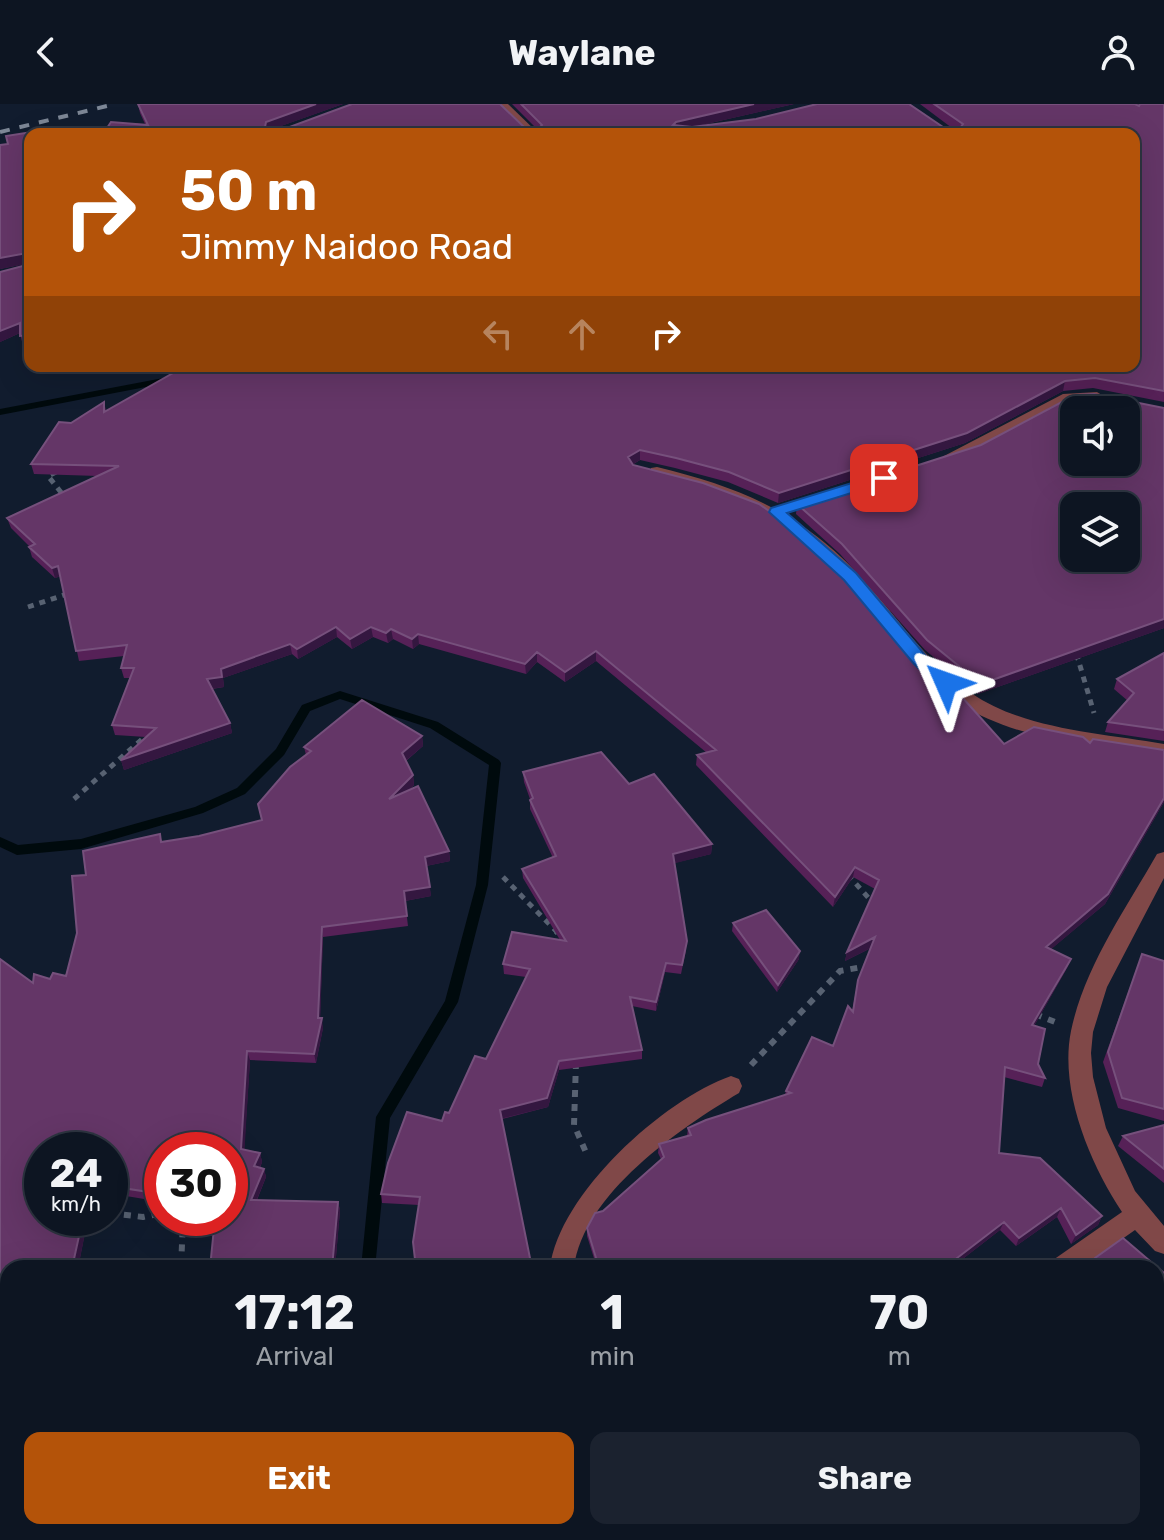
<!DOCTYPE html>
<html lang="en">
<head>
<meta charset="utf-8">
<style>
  body { margin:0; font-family:Rubik,sans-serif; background:#1b222f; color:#f1f3f6; height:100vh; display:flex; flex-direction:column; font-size:30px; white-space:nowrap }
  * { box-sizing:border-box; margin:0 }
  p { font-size:26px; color:#9a9fa5 }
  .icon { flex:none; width:44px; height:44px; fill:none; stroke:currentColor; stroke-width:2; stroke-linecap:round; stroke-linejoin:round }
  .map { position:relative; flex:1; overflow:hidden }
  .details { position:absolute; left:0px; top:1156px; width:1164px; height:280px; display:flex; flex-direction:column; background:#0d1522; border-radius:24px 24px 0 0; box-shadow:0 8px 32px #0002,0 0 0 2px #2d3440 }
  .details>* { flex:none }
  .top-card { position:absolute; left:24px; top:24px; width:1116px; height:244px; border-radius:16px; box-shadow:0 8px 32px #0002,0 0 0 2px #2d3440; background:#b45309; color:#fff; overflow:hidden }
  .buttons { position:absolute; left:1060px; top:292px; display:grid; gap:16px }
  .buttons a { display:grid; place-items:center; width:80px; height:80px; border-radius:16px; background:#0d1522; box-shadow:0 8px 32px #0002,0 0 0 2px #2d3440; font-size:40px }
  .speed { position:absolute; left:24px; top:1028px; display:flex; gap:16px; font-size:40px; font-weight:700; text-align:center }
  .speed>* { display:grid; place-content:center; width:104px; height:104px; border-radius:50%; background:#0d1522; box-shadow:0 8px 32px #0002,0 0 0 2px #2d3440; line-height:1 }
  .speed small { font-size:20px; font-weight:400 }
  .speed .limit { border:12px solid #d22; background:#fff; color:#111 }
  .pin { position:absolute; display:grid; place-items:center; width:68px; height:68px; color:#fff; margin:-34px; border-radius:16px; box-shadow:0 4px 12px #0006 }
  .me { position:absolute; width:88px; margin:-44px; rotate:313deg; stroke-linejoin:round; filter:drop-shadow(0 0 6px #0008) }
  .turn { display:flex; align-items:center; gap:28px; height:168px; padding:0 24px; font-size:36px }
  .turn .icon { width:104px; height:104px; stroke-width:2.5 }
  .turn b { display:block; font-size:56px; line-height:68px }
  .lanes { display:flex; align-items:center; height:76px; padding:0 24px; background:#0003; justify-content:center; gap:40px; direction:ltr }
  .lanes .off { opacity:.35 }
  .eta { display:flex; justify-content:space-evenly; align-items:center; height:136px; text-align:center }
  .eta b { font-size:48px; font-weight:700; line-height:56px }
  .cta { display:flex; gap:16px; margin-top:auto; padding:16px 24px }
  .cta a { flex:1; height:92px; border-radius:16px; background:#b45309; color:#fff; font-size:32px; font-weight:700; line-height:92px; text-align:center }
  .cta a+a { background:#1b222f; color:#f1f3f6 }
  header { display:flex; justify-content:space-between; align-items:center; height:104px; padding:0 24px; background:#0d1522; font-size:36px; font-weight:700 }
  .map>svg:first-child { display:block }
</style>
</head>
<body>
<header><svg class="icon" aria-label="back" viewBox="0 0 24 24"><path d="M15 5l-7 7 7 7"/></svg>Waylane<svg class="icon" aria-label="person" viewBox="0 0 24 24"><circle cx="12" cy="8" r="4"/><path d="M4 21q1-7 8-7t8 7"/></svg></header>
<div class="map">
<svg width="1164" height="1436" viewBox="0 0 1164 1436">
  <rect width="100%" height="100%" fill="#111c2e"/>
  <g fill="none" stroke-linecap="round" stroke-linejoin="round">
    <!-- stream -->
    <g fill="#000a0d" fill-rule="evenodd">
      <path d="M174,272L177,273V277L0,311V305Z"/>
      <path d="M340,587L438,618L499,656L501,659L488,781L458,898L390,1014L375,1164H361L376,1013L445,897L476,781L489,661L430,624L340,595L310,607L284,651L245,690L203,709L81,745L17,751L0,743V733L18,741L81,735L195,703L237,684L276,645L302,601Z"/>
      <path d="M425,1428H441L442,1436H426Z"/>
    </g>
    <!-- path-far1 -->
    <g stroke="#586272" stroke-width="5" stroke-dasharray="6 6" stroke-linecap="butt">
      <path d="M56,368L48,372L64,392"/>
      <path d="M28,503L70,489"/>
      <path d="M1074,551L1078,555L1094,609"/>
      <path d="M74,695L148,630"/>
      <path d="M848,771L874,800"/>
      <path d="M503,773L558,829"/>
    </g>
    <!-- path -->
    <g stroke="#586272" stroke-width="6" stroke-dasharray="7 7" stroke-linecap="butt">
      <path d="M556,827L558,829"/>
      <path d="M1035,910L1055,918"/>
      <path d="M576,958L574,1021L588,1053"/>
      <path d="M751,961L840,867L868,862"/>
      <path d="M110,1109L143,1113L162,1109"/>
      <path d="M180,1114L183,1116L181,1164"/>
    </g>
    <!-- minor -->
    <g fill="#804848" fill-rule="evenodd">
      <path d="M495,0H508L539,30H526Z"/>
      <path d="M1097,288L1105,293L1103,296L1072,298L978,348L952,357L944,352L1063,290Z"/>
      <path d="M657,363C747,385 808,412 870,483C902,520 930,561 971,589C1025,626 1101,629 1164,640V654C1097,642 1019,637 960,600C919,574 891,532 860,495C798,420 743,395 651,372V364Z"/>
      <path d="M1164,748V774L1107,883L1093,928L1091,949L1093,973L1106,1024L1135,1087L1164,1122V1150L1155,1147L1135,1126L1081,1164H1050L1053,1156L1122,1108C1090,1060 1059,986 1071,927C1084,864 1125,806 1157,750Z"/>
      <path d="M731,972L739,975L742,982L739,989C680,1024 583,1090 574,1164H550C559,1090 663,996 731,972Z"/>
    </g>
    <!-- rail -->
    <path stroke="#7d8796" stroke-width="4" stroke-dasharray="10 10" stroke-linecap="butt" d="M0,28L115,0"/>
  </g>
  <!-- wall -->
  <g fill="#562157">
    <path d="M138,0H343L278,23L287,24L352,0H500L524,23L536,24L512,0H794L693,23L756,15L817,0H909L943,23L952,24L920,0H1135L1139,2L1140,0H1164V298L1093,284L1063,287L965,339L778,399L728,378L675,364L640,356L632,361L703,379L759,400L807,433L859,486L918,557L962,593L1004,640L1034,623L1083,633L1090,639L1093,635L1164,646V698L1105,800L1051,845L1071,855L1067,864L1034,922L1045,925L1038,960L1045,974L1042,983L1004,973L999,1049L1040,1054L1102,1112L1098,1121L1071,1140L1057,1113L1016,1142L1000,1126L951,1164H597L587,1132V1124L595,1109L603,1107L661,1055L658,1049L659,1040L687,1032L688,1024L706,1016L785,991L786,987L812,933L833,942L848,902L852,908L858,876L871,844L845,857L847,848L875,785L853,773L833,803L696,661L697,651L707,649L596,557L565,578L537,558L526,570L419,540L413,545L393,535L388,539L373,533L352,545L337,533L298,555L292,550L223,574L224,583L212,585L230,619L232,629L124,666L121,656L146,633L115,631L112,621L130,574H124L121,564L124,552L79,557L61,472L55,474L32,453L29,443H30L11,424L7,414L98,372L34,370L31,360L59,318L71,319L104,298L106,307L173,269L172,262H1134V30H30V159L0,165V41L8,40L6,32L64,23L105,27L111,18L145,20L140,9Z"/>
    <path d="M30,160V241L23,242L20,229L0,238V168Z"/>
    <path d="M1164,304V524L978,590L925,546L840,450L796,410L797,400Z"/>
    <path d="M1164,549V637L1105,628L1108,618L1128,597L1114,585L1117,575Z"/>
    <path d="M362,596L422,632L423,642L406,657L413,671L414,681L409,686L418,682L449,747L450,757L426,762L431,792L405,797L408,822L323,833L320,914L323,924L316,959L250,956L244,1046L260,1049L262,1058L260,1064L264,1065L266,1073L257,1096L338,1098L340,1106L335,1164H210L213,1132H210L207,1124L209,1114H230V1046H162V1098L126,1092L125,1099H110V1046H42V1114H88L78,1164H8V1428H11L0,1431V855L33,879L34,870L50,875L53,869L66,872L77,829L72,772L86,771L83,747L160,730L162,738L199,732L262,716L258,700L290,663L306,651L304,643Z"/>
    <path d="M523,668L629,680L712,740L711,750L674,759L686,846L681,870L665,868L656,907L632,902L642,946V955L559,966L548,1003L502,1015L419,1101L382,1099L381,1090L449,1009L486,955L526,873L504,870L503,860L560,836L523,774L522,765L553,754L530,705V695L524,678Z"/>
    <path d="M733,819L799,855L777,888L732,827Z"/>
    <path d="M1142,850L1164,857V1017L1118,1004L1103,958Z"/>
    <path d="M1164,1021V1079L1118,1042L1123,1032Z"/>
    <path d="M1164,1283V1333L1163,1334L1156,1328V1293Z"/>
    <path d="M558,1428H614L623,1436H567Z"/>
    <path d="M924,1428H1131L1128,1436H932Z"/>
  </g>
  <!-- shaded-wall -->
  <g fill="#341740">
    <path d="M316,0H343L267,27L265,23L266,18Z"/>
    <path d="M754,0H794L675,27L673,21L676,18Z"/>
    <path d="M27,149L30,159L0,165V154Z"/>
    <path d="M20,219L22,228L0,238V227Z"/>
    <path d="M1065,277L1063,287L965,339L778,399L779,389Z"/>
    <path d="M640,346V356L628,363V353Z"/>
    <path d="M58,462L62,472L55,474L52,464Z"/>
    <path d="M1164,515V524L978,590L981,580Z"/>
    <path d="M336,523L337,533L298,555L297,545Z"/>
    <path d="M371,523L373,533L352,545L350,535Z"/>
    <path d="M391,525L393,535L388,539L386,529Z"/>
    <path d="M418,530L419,540L413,545L412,535Z"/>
    <path d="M290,540L292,550L223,574L224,583L209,585L207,575L221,565Z"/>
    <path d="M596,547V557L565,578V568Z"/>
    <path d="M537,548V558L526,570L525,560Z"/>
    <path d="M230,619L232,629L124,666L121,656Z"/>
    <path d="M422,632L423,642L403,659L402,649Z"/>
    <path d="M413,671L414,681L390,705L389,695Z"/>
    <path d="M1164,694V698L1105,800L1043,852L1046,843Z"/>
    <path d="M712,740L711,750L672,760L673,750Z"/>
    <path d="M449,747L450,757L426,762L425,753Z"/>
    <path d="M855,763L853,773L833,803L835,793Z"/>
    <path d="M430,783L431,792L405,797L404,787Z"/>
    <path d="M322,823L323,833L320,920L322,914L323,924L316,959L314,950L318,914Z"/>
    <path d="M875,833L873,843L845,857L847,848Z"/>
    <path d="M800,847L799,855L777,888L778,881Z"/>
    <path d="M1071,855L1067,864L1029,931L1032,921Z"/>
    <path d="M666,859L665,868L656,907V898Z"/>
    <path d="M247,947L250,956L244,1054L241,1045Z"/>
    <path d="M559,957V966L548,1003L500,1015V1006Z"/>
    <path d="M260,1049L262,1058L257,1071L254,1062Z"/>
    <path d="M264,1065L266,1073L253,1105L251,1096Z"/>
    <path d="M122,1084L126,1092L125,1099L121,1090Z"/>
    <path d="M338,1098L340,1106L335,1164H332Z"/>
    <path d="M1061,1104L1057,1113L1016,1142L1019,1134Z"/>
    <path d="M1102,1112L1098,1121L1071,1140L1076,1131Z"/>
    <path d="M83,1114H88L78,1164H72Z"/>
    <path d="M1004,1118L1000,1126L951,1164H944Z"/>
    <path d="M8,1420V1428H11L0,1431V1423Z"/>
  </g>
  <!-- building -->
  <g fill="#643667" stroke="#76507c" stroke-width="2" fill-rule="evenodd">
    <path d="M138,0H316L266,18L265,23L287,24L352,0H500L524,23L539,24L542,21L521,0H754L676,18L673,21L692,23L756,15L817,0H909L943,23L960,24L963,20L934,0H1135L1139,2L1140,0H1164V287L1095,274L1065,277L967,329L779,389L729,368L676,354L640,346L628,353L633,361L703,379L759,400L807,433L859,486L918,557L962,593L1004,640L1034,623L1083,633L1090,639L1093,635L1164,646V694L1108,790L1046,843L1071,855L1032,921L1045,925L1038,960L1045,974L1005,963L999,1049L1040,1054L1102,1112L1076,1131L1061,1104L1019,1134L1004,1118L944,1164H599L587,1124L595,1109L603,1107L664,1053L659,1040L691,1031L688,1024L706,1016L791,989L786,987L812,933L833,942L848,902L853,908L858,876L875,833L847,848L879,776L855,763L835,793L697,651L716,646L596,547L565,568L537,548L525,560L418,530L412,535L391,525L386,529L371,523L350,535L336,523L297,545L290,540L221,565L222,573L207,575L230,619L121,656L156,624L112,621L134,564H121L127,541L76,547L58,462L52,464L29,443L35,440L7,414L119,362L31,360L59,318L71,319L104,298V308L173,269L172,262H1134V30H30V152L27,149L0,154V41L8,40L6,32L64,23L105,27L111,18L148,21Z"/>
    <path d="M30,160V231L20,232V219L0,227V168Z"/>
    <path d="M1094,290L1164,304V515L981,580L927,536L842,440L797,400L981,341L1075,291ZM1074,306H1126V358H1074ZM1074,402H1126V454H1074Z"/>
    <path d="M1164,549V626L1108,618L1134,589L1117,575Z"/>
    <path d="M362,596L422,632L402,649L413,671L389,695L418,682L449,747L425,753L430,783L404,787L407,812L322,823L318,914H322L314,950L247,947L241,1045L260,1049L254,1062L264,1065L251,1096L338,1098L332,1164H210L214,1124H207L209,1114H230V1046H162V1090L122,1084L121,1090H110V1046H42V1114H83L72,1164H8V1420L0,1423V855L33,879L34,870L50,875L53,869L66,872L77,829L72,772L86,771L83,747L160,730L161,738L199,732L262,716L258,700L290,663L311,647L304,643Z"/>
    <path d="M601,648L629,680L654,670L712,740L673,750L687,837L682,861L666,859L656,898L630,893L642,946L559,957L547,994L500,1006L532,1164H416L413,1138L420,1093L381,1090L388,1059L407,1008L442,1017L445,1008L449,1009L475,952L486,955L530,865L503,860L512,828L566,837L522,765L556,752L530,696L533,694L523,668Z"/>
    <path d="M766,806L800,847L778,881L733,819Z"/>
    <path d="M1142,850L1164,857V1005L1122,994L1108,948Z"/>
    <path d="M1164,1021V1065L1123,1032Z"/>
    <path d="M1123,1134L1164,1169L1156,1195V1164H1088L1095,1154Z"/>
    <path d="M1164,1283V1326L1156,1319V1293Z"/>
    <path d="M260,1428H295L297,1436H262Z"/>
    <path d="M565,1428H614L623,1436H573Z"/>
    <path d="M728,1428H766L765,1436H726Z"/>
    <path d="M828,1428H846L856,1436H822Z"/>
    <path d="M935,1428H1131L1132,1429L1128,1436H943Z"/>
  </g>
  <!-- route -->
  <path fill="#1a73e8" stroke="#114b97" stroke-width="2" d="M884,369L890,370V377L787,409L856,469L926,552L952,575L954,579L952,584H940L914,560L844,476L769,408L771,404Z"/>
</svg>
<div class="buttons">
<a><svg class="icon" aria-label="sound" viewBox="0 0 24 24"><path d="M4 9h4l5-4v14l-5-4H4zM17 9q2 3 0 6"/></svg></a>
<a><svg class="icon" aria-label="layers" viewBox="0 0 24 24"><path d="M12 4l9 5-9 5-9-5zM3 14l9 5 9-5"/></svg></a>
</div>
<div class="speed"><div>24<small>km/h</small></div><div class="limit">30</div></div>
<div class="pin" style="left:884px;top:374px;background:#d93025"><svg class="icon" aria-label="arrive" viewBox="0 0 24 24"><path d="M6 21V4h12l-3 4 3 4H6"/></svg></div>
<svg class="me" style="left:946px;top:579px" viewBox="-20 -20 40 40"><path d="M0-17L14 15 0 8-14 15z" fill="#1a73e8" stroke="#fff" stroke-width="4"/></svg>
<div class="top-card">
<div class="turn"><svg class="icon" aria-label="right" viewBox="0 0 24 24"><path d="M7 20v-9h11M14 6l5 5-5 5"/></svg><div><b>50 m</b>Jimmy Naidoo Road</div></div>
<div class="lanes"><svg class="icon off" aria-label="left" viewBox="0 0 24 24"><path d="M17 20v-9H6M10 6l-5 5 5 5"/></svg><svg class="icon off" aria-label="ahead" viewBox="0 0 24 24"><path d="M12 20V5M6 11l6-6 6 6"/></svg><svg class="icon" aria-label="right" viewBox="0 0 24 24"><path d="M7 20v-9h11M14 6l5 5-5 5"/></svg></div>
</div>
<section class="details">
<div class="eta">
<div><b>17:12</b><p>Arrival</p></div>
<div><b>1</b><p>min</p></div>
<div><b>70</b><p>m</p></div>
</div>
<div class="cta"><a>Exit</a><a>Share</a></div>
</section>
</div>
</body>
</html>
